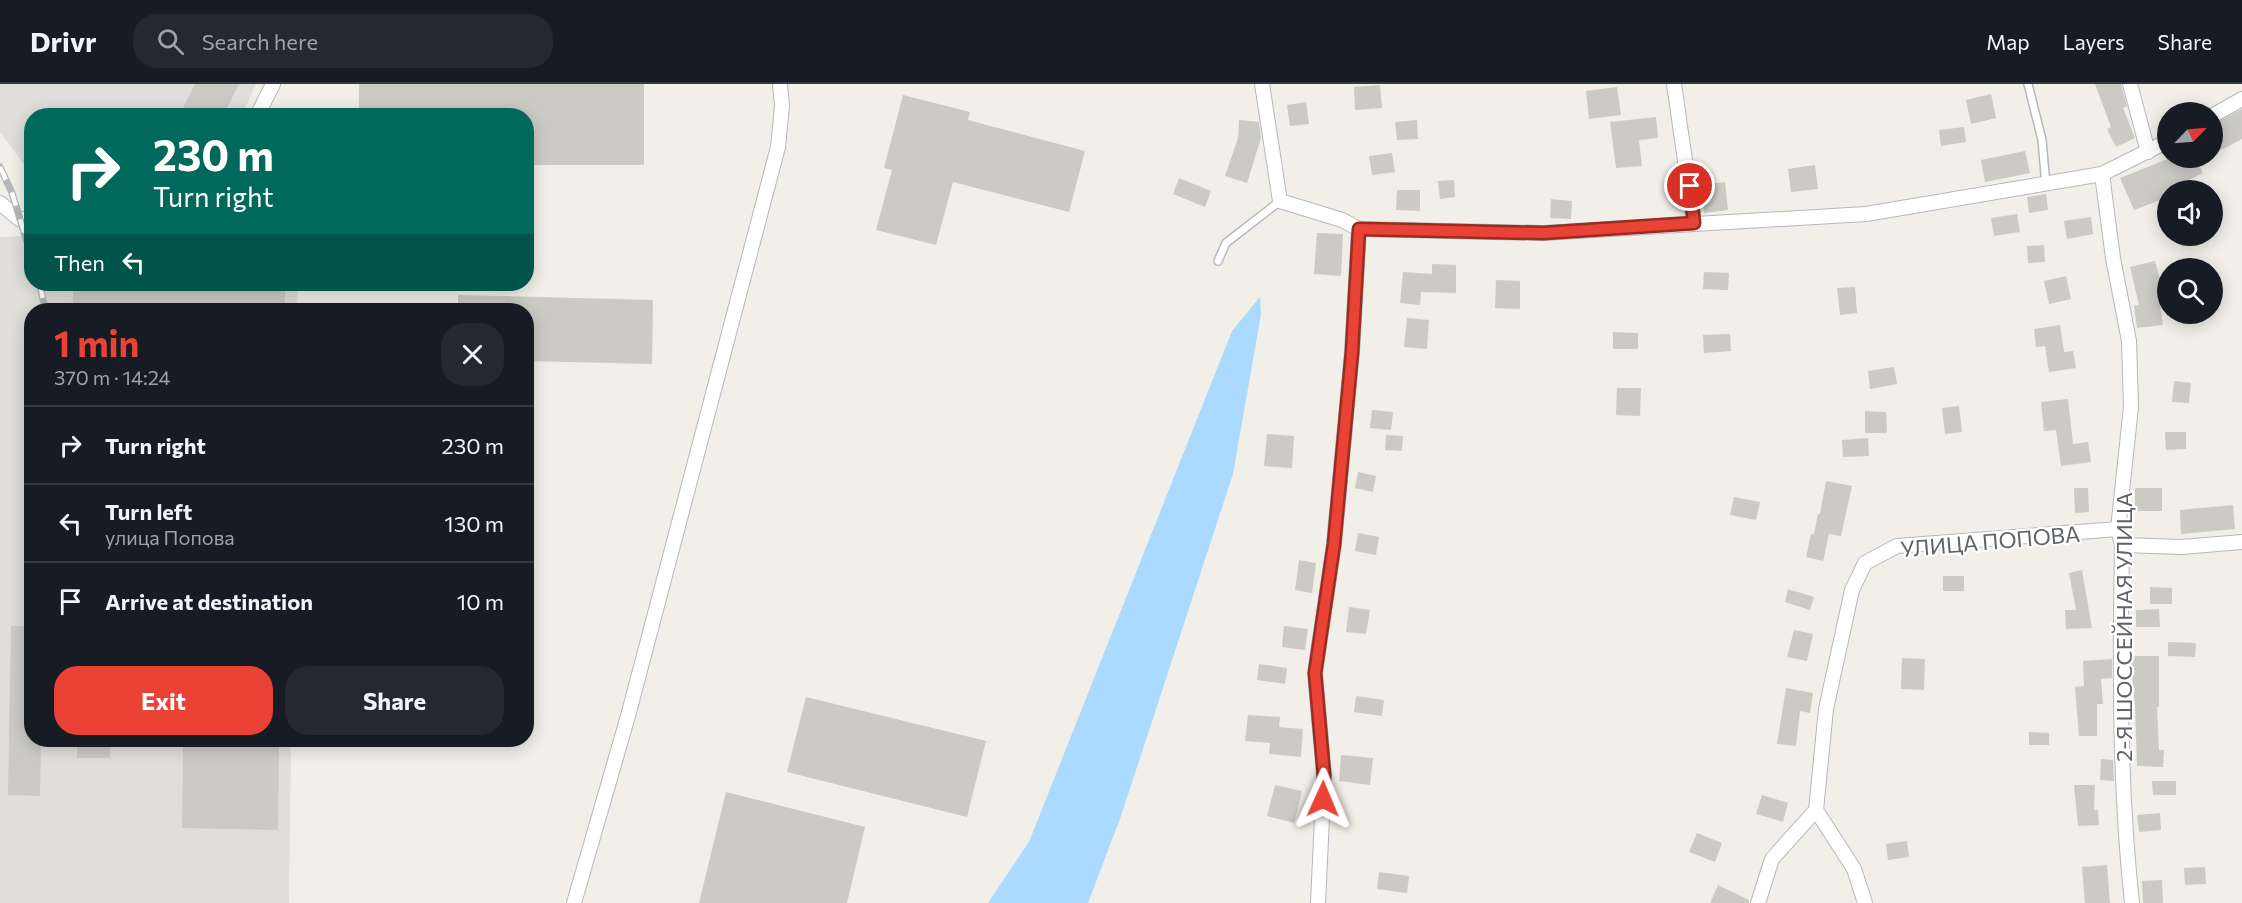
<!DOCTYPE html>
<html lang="en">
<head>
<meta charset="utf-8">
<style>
  body { margin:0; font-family:Commissioner,sans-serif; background:#242831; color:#f1f3f6; height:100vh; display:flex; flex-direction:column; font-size:22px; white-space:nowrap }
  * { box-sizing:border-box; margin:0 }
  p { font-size:20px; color:#9ea1a6 }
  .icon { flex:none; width:33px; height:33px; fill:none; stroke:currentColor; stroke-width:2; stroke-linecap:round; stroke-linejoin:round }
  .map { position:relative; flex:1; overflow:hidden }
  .drawer { position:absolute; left:24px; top:219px; width:510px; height:444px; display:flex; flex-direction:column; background:#171b24; border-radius:24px; box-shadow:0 3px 15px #0003 }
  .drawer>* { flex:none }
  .top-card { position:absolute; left:24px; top:24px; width:510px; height:183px; border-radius:24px; box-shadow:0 3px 15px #0003; background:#00695c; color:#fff; overflow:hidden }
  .needle { width:39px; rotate:65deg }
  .tools { position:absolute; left:2157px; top:18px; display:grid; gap:12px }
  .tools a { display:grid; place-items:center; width:66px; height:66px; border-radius:50%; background:#171b24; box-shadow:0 3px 15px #0003; font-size:30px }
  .pin { position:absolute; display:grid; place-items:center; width:51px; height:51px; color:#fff; margin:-26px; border:3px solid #fff; border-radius:50%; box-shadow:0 2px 6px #0007 }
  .me { position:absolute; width:66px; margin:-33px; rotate:1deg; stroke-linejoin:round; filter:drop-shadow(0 0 4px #0008) }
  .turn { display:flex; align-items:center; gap:21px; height:126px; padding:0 30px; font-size:27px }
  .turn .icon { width:78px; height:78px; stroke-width:2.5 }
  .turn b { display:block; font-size:42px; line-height:51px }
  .then { display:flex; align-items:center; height:57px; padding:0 30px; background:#0003; gap:12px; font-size:22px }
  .round { display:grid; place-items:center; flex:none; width:63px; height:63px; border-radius:24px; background:#242831 }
  .summary { display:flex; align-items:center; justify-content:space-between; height:102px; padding:0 30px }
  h1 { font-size:36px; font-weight:700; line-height:45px; color:#ea4335 }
  .button { display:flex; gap:12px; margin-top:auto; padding:12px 30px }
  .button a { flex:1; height:69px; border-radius:24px; background:#ea4335; color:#fff; font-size:24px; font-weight:700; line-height:69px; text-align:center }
  .button a+a { background:#242831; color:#f1f3f6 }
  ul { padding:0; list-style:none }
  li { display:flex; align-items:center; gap:18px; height:78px; padding:0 30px; border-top:2px solid #363941 }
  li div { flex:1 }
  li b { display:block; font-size:22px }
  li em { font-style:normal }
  header { display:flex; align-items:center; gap:36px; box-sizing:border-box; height:84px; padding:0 30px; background:#171b24; border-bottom:2px solid #363941 }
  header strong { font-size:28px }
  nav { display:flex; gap:33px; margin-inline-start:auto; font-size:21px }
  .search { width:420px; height:54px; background:#242831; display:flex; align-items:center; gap:15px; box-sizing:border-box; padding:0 21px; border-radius:24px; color:#9ea1a6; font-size:22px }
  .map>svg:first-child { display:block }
</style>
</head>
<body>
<header>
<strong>Drivr</strong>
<div class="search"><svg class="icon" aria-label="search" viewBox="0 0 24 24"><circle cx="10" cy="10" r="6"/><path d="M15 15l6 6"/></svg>Search here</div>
<nav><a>Map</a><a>Layers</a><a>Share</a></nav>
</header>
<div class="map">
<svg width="2242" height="819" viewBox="0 0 2242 819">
  <rect width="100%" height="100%" fill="#f1efe8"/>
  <!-- industrial -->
  <g fill="#e0deda">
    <path d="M0,0H256L242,31L32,32L31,90L0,48Z"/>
    <path d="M31,152L32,200H298L297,226H32V656H291L289,819H0V153Z"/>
  </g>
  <!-- water -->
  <path fill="#aadaff" d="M1260,213L1261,230L1233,390L1121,732L1088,819H988L1029,758L1232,247Z"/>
  <!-- building -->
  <g fill="#cccac5">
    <path d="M195,0H239L223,32H179Z"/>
    <path d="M359,0H644V81H526V32H359Z"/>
    <path d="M2095,0H2121L2127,22L2123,24L2135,54L2116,63L2107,45L2111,43Z"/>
    <path d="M1380,1L1382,24L1355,26L1354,3Z"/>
    <path d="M1617,3L1621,31L1589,35L1586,7Z"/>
    <path d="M1991,10L1996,34L1971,40L1966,16Z"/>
    <path d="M903,11L970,28L968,36L1085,67L1069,128L953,98L936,161L876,146L892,86L884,84Z"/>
    <path d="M1306,18L1309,40L1290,42L1287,21Z"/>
    <path d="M2242,25V55L2212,71V41Z"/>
    <path d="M1656,33L1658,54L1639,56L1642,82L1616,84L1610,38Z"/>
    <path d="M1239,36L1259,38L1261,54L1247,99L1225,92L1238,54Z"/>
    <path d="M1417,36L1418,55L1397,56L1395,38Z"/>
    <path d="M1964,43L1966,58L1941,62L1939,46Z"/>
    <path d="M2025,67L2030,89L1985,98L1981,76Z"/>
    <path d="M1392,69L1395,88L1372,91L1369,72Z"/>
    <path d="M2170,74H2195L2203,89L2168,106V113L2134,126L2120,94Z"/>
    <path d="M1815,81L1818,105L1791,108L1788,85Z"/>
    <path d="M1179,94L1211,107L1205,123L1173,110Z"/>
    <path d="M1454,96L1455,113L1440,115L1438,97Z"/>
    <path d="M1725,98L1728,126L1704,129L1700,101Z"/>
    <path d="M1397,106H1420V127L1396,126Z"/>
    <path d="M2046,110L2048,126L2029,129L2027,113Z"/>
    <path d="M1551,115L1572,117L1571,135L1550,134Z"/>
    <path d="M2017,130L2020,148L1994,152L1991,134Z"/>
    <path d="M2091,133L2093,150L2067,155L2064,137Z"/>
    <path d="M1317,149L1343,150L1341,192L1314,190Z"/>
    <path d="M2044,161L2045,178L2028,179L2027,162Z"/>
    <path d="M2155,177L2161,199L2157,200L2163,241L2137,244L2134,222L2139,221L2130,183Z"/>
    <path d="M1432,180L1456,181V209L1421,208L1420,221L1400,219L1403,188L1432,190Z"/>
    <path d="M1704,188L1729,189L1728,206L1703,205Z"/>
    <path d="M2066,192L2071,215L2049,220L2044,197Z"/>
    <path d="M1496,196L1520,197V225L1495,224Z"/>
    <path d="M73,200H285V226H164V221H73Z"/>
    <path d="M1855,203L1857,229L1840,231L1837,204Z"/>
    <path d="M458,211L653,216L652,280L526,277V226H458Z"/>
    <path d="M1407,234L1429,236L1427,265L1404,263Z"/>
    <path d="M2060,241L2064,268L2073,267L2076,284L2049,288L2045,262L2036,263L2034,245Z"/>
    <path d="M1613,248L1638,249V265H1613Z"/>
    <path d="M1730,250L1731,267L1704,269L1703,251Z"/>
    <path d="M1894,283L1897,300L1870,305L1868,287Z"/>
    <path d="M2174,297L2191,299L2189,319L2172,318Z"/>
    <path d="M1617,304H1641L1640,332L1616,331Z"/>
    <path d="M2068,315L2073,360L2088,358L2091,378L2061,382L2056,346L2044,347L2041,318Z"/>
    <path d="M1959,322L1962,348L1945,350L1942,324Z"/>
    <path d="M1372,326L1393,328L1391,346L1370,344Z"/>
    <path d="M1865,327L1886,328L1887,349H1865Z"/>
    <path d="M2165,348H2186V365L2166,366Z"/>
    <path d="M1267,350L1294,352L1292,384L1264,382Z"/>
    <path d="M1386,351L1403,352L1402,367L1385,366Z"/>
    <path d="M1868,354L1869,372L1843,373L1842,356Z"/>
    <path d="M1358,388L1376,392L1373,408L1355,404Z"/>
    <path d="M1826,397L1852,402L1841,452L1829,450L1823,477L1806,473L1811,450H1814L1818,430H1820Z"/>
    <path d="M2074,404H2088L2089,428L2075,429Z"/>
    <rect x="2135" y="404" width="27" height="23"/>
    <path d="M1734,413L1760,418L1756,436L1730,431Z"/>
    <path d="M2233,421L2235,445L2181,450L2180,426Z"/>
    <path d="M1358,449L1379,453L1376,471L1355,467Z"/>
    <path d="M1299,476L1316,479L1312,509L1295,506Z"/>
    <path d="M2082,486L2092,544L2066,545L2065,526H2076L2069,489Z"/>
    <rect x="1943" y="492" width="21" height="15"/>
    <path d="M2150,503L2172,504V520H2150Z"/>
    <path d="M1788,505L1814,513L1810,526L1785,518Z"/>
    <path d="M1349,523L1370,526L1366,550L1346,548Z"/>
    <path d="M2159,525L2160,543H2136V526Z"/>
    <path d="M11,542H32V656H41L40,712L8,711Z"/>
    <path d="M1284,542L1308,545L1305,566L1282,563Z"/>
    <path d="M1794,546L1813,550L1807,577L1787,573Z"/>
    <path d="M2168,558L2196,559L2195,573L2168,572Z"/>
    <path d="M2132,572H2159V623H2157L2159,666H2164L2163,683L2137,682L2135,623L2132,593H2130Z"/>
    <path d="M1902,574L1925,575L1924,606L1901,605Z"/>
    <path d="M2112,575V594L2101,595L2103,620H2097V652H2079L2075,603L2084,602L2083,577Z"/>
    <path d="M1259,580L1287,584L1285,600L1257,596Z"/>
    <path d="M1786,604L1813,609L1810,629L1800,627L1796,662L1777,660Z"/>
    <path d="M1356,612L1384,616L1382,632L1354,628Z"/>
    <path d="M806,613L986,657L967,733L787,688Z"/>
    <path d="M1248,631L1280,633L1279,643L1303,645L1301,673L1269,670L1270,659L1245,657Z"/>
    <path d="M2029,648L2049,649V661H2029Z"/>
    <rect x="77" y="656" width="33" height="18"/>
    <path d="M183,656H279L278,746L182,744Z"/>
    <path d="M1341,671L1373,674L1370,701L1339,697Z"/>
    <path d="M2101,675L2113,676L2114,697L2100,696Z"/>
    <path d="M2152,697H2176V711H2153Z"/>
    <path d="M1275,701L1302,707L1294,739L1267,732Z"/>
    <path d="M2074,701H2095L2094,726H2098L2099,741L2078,742Z"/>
    <path d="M726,708L865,743L847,819H699Z"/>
    <path d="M1762,711L1788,719L1783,738L1756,730Z"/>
    <path d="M2160,729L2161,746L2139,748L2137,731Z"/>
    <path d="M1697,749L1722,759L1715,778L1689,768Z"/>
    <path d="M1907,757L1909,773L1888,776L1886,760Z"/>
    <path d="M2107,781L2110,819H2085L2082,783Z"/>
    <path d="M2205,783L2206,800L2185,801L2184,784Z"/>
    <path d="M1379,788L1409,792L1407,809L1377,805Z"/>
    <path d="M2162,796L2163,819H2143L2142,797Z"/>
    <path d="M1718,801L1749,816V819H1710Z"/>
  </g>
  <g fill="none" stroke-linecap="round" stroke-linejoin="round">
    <defs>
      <g id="lane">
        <path d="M2028,0L2042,56L2046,101"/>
        <path d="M1218,177L1226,159L1280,117"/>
      </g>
      <g id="street">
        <path d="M1262,0L1280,117L1342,136L1359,145L1543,149L1866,130L2102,90L2168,57"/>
        <path d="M1674,0L1694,139"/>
        <path d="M2130,0L2148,68"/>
        <path d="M257,32L273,0"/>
        <path d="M2212,32L2242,15"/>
        <path d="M2102,90L2113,174L2129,257L2131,323L2118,445L2122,461C2120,580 2119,700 2132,819"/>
        <path d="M0,119L19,135H32"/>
        <path d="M2122,461L2182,463L2242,458"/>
        <path d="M574,819L628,632L778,63L782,22L780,0"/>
        <path d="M1318,819L1324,691L1315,589L1334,460L1352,268L1359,145"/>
        <path d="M1758,819L1772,775L1816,726"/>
        <path d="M1865,819L1854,785L1816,726L1826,625L1852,506L1865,479L1897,462L2118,445"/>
      </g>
    </defs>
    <!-- lane casing -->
    <use href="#lane" stroke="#b5b8bc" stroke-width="10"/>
    <!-- street casing -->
    <use href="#street" stroke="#b5b8bc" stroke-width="16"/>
    <!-- lane -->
    <use href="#lane" stroke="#fff" stroke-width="7"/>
    <!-- street -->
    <use href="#street" stroke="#fff" stroke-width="14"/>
    <defs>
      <g id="rail">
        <path d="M0,83L12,109L32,174"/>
        <path d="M40,200L45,226"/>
      </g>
    </defs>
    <!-- rail casing -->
    <use href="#rail" stroke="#b6b7b8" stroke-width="7"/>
    <!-- rail -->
    <use href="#rail" stroke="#fff" stroke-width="4.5" stroke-dasharray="14" stroke-linecap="butt"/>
  </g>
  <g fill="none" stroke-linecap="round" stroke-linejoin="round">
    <defs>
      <path id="route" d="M1323,715L1324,691L1315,589L1334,460L1352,268L1359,145L1543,149L1694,139L1690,102"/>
    </defs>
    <!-- route casing -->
    <use href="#route" stroke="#982c22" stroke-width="15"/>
    <!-- route -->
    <use href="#route" stroke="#ea4335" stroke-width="10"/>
  </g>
  <g text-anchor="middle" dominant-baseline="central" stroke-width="4.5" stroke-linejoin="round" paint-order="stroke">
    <!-- street labels -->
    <g font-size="22" fill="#5f6368" stroke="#fff">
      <text transform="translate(1990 457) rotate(-5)">УЛИЦА ПОПОВА</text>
      <text transform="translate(2123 543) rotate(-90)">2-Я ШОССЕЙНАЯ УЛИЦА</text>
    </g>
  </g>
</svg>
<div class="tools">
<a><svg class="needle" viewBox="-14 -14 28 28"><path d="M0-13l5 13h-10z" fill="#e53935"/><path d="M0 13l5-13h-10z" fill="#9ea1a6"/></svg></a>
<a><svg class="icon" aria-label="sound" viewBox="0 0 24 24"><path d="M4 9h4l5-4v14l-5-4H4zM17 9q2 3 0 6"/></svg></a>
<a><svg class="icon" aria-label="search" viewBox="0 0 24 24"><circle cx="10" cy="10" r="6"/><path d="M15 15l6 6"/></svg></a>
</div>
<div class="pin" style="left:1690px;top:102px;background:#d93025"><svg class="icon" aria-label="arrive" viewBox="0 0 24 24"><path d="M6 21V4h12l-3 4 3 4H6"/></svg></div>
<svg class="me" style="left:1323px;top:715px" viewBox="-20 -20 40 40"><path d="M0-17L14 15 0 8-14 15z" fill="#ea4335" stroke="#fff" stroke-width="4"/></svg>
<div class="top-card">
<div class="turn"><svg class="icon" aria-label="right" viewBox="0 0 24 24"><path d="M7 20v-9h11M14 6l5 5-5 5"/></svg><div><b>230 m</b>Turn right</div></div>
<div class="then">Then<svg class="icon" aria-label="left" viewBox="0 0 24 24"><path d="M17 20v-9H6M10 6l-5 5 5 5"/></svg></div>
</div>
<section class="drawer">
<div class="summary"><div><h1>1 min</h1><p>370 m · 14:24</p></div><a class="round"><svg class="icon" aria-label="close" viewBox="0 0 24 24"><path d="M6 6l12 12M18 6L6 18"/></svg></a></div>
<ul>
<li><svg class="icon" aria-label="right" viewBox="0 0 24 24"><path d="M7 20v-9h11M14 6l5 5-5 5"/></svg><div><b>Turn right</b></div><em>230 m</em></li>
<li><svg class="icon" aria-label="left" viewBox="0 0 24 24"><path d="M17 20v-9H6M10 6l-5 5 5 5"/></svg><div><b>Turn left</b><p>улица Попова</p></div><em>130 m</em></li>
<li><svg class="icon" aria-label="arrive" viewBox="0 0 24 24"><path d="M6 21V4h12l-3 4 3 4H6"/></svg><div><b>Arrive at destination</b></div><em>10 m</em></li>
</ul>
<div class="button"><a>Exit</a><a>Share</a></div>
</section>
</div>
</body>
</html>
